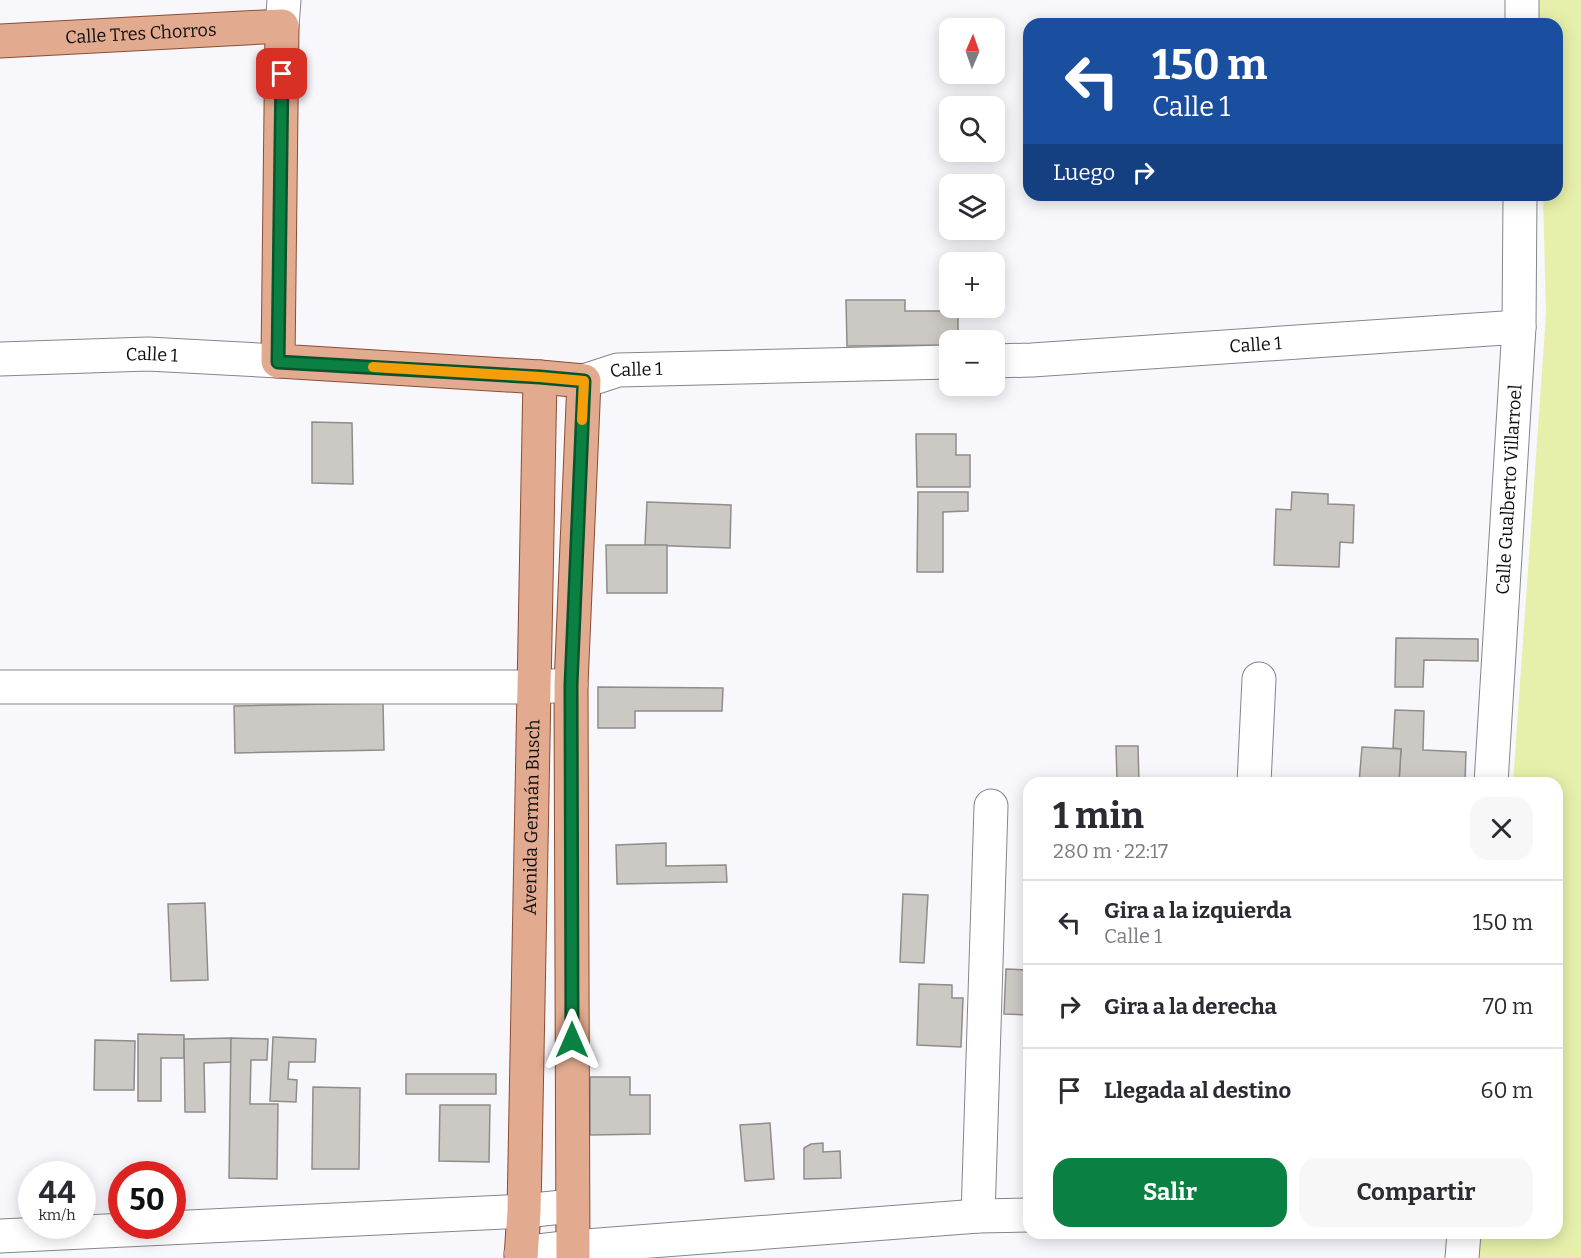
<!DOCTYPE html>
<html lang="es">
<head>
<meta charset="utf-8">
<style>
  body { margin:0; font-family:Bitter,serif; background:#f7f7f7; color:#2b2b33; height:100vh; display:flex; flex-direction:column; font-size:22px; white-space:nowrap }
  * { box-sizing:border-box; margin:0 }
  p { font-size:20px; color:#7c7c81 }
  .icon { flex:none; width:33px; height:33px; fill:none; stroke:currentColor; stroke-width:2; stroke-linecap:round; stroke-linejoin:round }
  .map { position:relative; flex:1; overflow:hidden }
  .side { position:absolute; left:1023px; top:777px; width:540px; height:462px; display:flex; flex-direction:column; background:#fff; border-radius:18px; box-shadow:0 3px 15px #0003 }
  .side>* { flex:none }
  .guide { position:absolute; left:1023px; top:18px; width:540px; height:183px; border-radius:18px; box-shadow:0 3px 15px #0003; background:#1a4fa0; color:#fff; overflow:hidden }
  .needle { width:39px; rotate:2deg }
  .tools { position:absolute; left:939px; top:18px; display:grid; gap:12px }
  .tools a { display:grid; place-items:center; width:66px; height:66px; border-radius:12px; background:#fff; box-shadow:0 3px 15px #0003; font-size:30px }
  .speed { position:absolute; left:18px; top:1161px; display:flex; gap:12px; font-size:30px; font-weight:700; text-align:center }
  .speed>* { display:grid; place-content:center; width:78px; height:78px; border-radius:50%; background:#fff; box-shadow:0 3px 15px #0003; line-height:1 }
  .speed small { font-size:15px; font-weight:400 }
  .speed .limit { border:9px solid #d22; background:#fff; color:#111 }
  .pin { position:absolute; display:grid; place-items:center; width:51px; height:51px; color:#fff; margin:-26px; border-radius:12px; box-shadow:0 3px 9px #0006 }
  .me { position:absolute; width:66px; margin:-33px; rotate:0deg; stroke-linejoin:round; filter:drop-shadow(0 0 4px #0008) }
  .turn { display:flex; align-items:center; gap:21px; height:126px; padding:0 30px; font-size:27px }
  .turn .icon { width:78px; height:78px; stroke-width:2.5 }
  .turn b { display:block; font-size:42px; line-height:51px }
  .then { display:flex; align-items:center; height:57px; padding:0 30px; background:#0003; gap:12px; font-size:22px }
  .round { display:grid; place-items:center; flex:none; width:63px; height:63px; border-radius:18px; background:#f7f7f7 }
  .headline { display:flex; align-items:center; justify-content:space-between; height:102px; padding:0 30px }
  h1 { font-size:36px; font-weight:700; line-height:45px }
  .action { display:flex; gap:12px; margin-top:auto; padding:12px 30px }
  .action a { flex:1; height:69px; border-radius:18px; background:#0b8043; color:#fff; font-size:24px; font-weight:700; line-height:69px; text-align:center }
  .action a+a { background:#f7f7f7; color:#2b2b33 }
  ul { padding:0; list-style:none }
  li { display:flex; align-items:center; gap:18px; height:84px; padding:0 30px; border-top:2px solid #e1e1e2 }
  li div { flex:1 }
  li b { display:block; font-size:22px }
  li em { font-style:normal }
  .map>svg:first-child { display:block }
</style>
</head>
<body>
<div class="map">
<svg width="1581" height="1258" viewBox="0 0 1581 1258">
  <rect width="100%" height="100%" fill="#f7f7fc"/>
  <!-- green -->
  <path fill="#e7f0aa" d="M1537,0H1581V1258H1479L1480,1233H1557V783H1513L1546,314L1543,195H1557V24H1538Z"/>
  <!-- building -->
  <g fill="#ccc9c5" stroke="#908c89" stroke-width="1.5">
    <path d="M846,300H905V311H958V340H950V345L847,346Z"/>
    <path d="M312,422L352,423L353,484L312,483Z"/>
    <path d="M916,434H956V455H970V487H917Z"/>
    <path d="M918,492H968V511L943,512V572H917Z"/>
    <path d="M1292,492L1328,494V504L1354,505L1353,543L1340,542L1339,567L1274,565L1276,509L1291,510Z"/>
    <path d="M647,502L731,505L730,548L645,545Z"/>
    <path d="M606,545H667V593H607Z"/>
    <path d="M1396,638L1478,639V661L1424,660L1423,687H1395Z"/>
    <path d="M598,687L723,688L722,711H635V728H598Z"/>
    <path d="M383,703L384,750L235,753L234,706Z"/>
    <path d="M1395,710L1424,711L1423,750L1466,752L1465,782L1399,779L1401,749L1393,748Z"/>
    <path d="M1116,746H1138L1139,783H1092V780H1117Z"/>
    <path d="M1362,747L1401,749L1399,783H1359Z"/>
    <path d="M1278,781L1306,783H1278Z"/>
    <path d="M666,843V866L726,865L727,882L617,884L616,845Z"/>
    <path d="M903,894L928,895L924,963L900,962Z"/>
    <path d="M205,903L208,980L171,981L168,904Z"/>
    <path d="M1006,969L1029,970V1015L1004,1014Z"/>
    <path d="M919,984L952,985V998H963L961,1047L917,1045Z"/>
    <path d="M138,1034L184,1035V1058H161V1101H138Z"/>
    <path d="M273,1037L316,1039L315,1062H289L288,1079L297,1080L296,1102L270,1101Z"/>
    <path d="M231,1038V1062L204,1063L205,1112H185L184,1039Z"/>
    <path d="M231,1038L268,1039L267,1060H251L250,1104H278L277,1179L229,1178Z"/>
    <path d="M95,1040L135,1041L134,1090H94Z"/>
    <rect x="406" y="1074" width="90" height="20"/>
    <path d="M590,1077H630V1095H650V1134L590,1135Z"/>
    <path d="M313,1087L360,1088L359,1169H312Z"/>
    <path d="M440,1105H490L489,1162L439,1161Z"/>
    <path d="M770,1123L774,1179L745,1181L740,1125Z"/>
    <path d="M823,1143V1152L840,1151L841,1178L804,1179V1148L811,1144Z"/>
  </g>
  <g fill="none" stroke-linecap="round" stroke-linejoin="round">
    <defs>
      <g id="minor">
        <path d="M1522,24V0"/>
        <path d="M282,26L284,0"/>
        <path id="s1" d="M0,359L148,354L278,361"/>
        <path id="s2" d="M994,361L1032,360L1519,327"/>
        <path id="s3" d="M584,381L618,370L950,362"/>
        <path d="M0,687H535L571,685"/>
        <path d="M1254,783L1259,679"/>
        <path id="s4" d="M1491,783L1519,327L1520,195"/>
        <path d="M978,1216L991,806"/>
        <path d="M0,1236L524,1211L572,1206"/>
        <path d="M521,1253L573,1247L978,1216L1029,1215"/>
        <path d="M1462,1258L1464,1233"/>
      </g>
      <g id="major">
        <path id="s5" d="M0,41L282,26L278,361L540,377L584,381L571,685L573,1258"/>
        <path id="s6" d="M521,1258L524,1211L540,377"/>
      </g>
    </defs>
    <!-- minor casing -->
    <use href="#minor" stroke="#85868a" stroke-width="35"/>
    <!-- major casing -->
    <use href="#major" stroke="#8b4e32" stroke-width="35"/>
    <!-- minor -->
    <use href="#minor" stroke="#fff" stroke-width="33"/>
    <!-- major -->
    <use href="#major" stroke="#e2aa8f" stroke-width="33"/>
  </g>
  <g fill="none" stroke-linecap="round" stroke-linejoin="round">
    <defs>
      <path id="route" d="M282,74L278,362L540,377L584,381L571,685L572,1040"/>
    </defs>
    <!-- route casing -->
    <use href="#route" stroke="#07532c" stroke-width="15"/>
    <!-- route -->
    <use href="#route" stroke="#0b8043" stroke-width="10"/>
    <!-- slow -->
    <path stroke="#f59e0b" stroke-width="10" d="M373,367L540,377L584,381L582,420"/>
  </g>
  <g text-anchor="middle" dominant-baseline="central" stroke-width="5" stroke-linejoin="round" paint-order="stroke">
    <!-- street labels -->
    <g font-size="18" fill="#0e0e0f" stroke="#fff">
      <text stroke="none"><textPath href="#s5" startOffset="141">Calle Tres Chorros</textPath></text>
      <text stroke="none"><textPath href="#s2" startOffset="262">Calle 1</textPath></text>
      <text stroke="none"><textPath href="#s1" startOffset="152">Calle 1</textPath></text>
      <text stroke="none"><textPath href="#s3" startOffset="54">Calle 1</textPath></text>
      <text stroke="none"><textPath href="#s4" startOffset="294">Calle Gualberto Villarroel</textPath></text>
      <text stroke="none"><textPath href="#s6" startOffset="441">Avenida Germán Busch</textPath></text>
    </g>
  </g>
</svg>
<div class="tools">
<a><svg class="needle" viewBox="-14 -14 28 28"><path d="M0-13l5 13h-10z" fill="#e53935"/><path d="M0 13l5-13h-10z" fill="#7c7c81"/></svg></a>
<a><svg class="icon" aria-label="search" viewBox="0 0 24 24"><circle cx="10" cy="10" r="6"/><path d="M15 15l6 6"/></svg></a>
<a><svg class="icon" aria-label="layers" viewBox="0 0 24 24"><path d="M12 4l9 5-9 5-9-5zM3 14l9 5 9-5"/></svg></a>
<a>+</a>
<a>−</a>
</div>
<div class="speed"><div>44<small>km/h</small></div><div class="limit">50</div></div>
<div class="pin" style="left:282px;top:74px;background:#d93025"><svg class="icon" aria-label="arrive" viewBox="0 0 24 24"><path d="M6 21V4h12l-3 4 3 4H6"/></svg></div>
<svg class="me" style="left:572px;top:1040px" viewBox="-20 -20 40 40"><path d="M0-17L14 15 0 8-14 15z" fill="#0b8043" stroke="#fff" stroke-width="4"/></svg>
<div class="guide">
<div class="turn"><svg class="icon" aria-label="left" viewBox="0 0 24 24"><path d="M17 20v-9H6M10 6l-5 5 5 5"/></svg><div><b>150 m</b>Calle 1</div></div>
<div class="then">Luego<svg class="icon" aria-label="right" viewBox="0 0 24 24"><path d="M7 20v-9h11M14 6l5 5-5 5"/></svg></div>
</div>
<section class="side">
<div class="headline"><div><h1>1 min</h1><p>280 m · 22:17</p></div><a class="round"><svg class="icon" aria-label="close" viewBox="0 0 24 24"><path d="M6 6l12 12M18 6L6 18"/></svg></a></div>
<ul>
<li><svg class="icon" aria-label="left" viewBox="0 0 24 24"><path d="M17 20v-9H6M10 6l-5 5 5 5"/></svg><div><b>Gira a la izquierda</b><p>Calle 1</p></div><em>150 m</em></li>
<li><svg class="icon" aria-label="right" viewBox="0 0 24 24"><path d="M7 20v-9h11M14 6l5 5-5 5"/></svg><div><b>Gira a la derecha</b></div><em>70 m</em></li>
<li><svg class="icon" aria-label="arrive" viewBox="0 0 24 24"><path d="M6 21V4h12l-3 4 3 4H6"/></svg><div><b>Llegada al destino</b></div><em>60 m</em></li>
</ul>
<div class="action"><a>Salir</a><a>Compartir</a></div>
</section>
</div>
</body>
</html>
